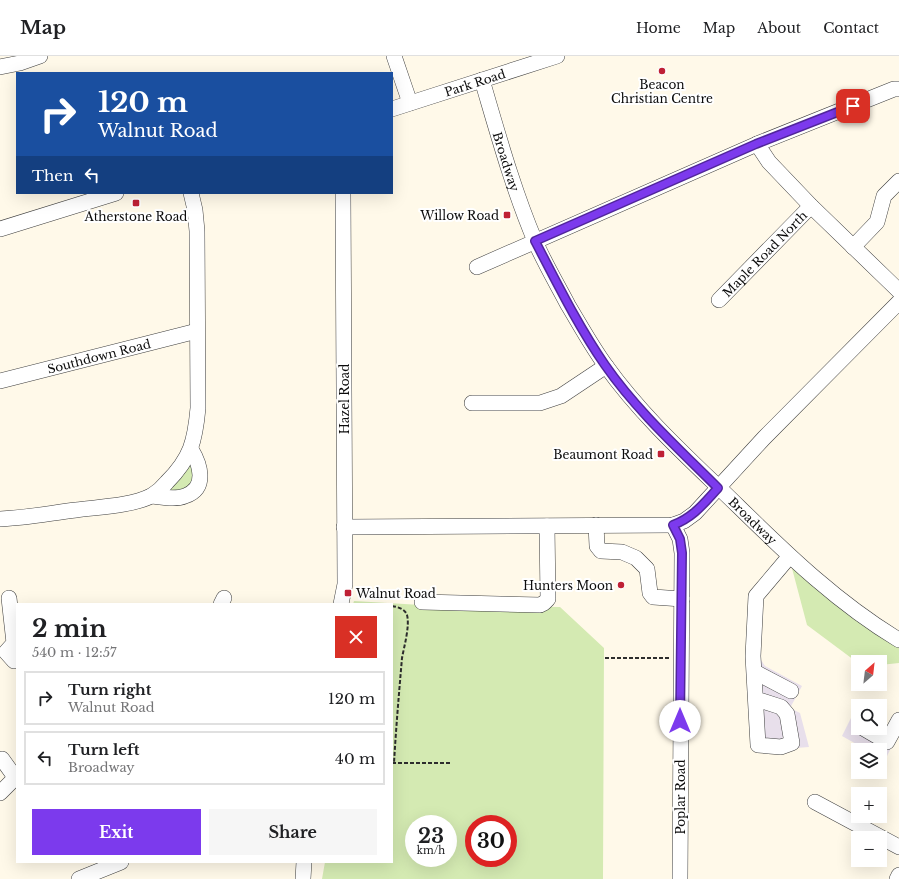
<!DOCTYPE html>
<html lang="en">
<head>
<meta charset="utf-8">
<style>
  body { margin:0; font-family:"Libre Baskerville",serif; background:#f6f6f6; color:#202124; height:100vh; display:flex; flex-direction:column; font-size:15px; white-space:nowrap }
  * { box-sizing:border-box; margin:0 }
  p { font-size:13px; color:#757577 }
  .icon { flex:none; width:22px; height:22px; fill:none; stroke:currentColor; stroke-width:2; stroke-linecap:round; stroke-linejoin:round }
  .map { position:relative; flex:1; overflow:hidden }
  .side { position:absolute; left:16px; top:547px; width:377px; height:260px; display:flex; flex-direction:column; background:#fff; border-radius:0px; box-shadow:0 4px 16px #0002 }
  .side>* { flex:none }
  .top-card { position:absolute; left:16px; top:16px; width:377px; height:122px; border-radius:0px; box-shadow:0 4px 16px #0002; background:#1a4fa0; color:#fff; overflow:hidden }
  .needle { width:26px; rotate:28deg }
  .fabs { position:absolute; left:851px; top:599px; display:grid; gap:8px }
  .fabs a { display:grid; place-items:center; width:36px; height:36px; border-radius:0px; background:#fff; box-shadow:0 4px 16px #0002; font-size:20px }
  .speed { position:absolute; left:405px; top:759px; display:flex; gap:8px; font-size:20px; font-weight:700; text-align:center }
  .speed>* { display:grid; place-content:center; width:52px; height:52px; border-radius:50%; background:#fff; box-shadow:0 4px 16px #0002; line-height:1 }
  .speed small { font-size:10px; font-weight:400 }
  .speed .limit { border:6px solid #d22; background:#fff; color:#111 }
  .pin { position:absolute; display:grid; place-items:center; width:34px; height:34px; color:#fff; margin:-17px; border-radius:8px; box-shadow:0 2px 6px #0006 }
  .me { position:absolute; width:44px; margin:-22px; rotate:0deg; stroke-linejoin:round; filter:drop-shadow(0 0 3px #0008) }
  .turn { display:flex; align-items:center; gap:14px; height:84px; padding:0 16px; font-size:18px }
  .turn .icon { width:52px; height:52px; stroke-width:2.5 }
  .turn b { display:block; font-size:28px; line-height:34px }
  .then { display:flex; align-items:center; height:38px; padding:0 16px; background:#0003; gap:8px; font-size:15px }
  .round { display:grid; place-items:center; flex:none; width:42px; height:42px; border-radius:0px; background:#f6f6f6 }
  .overview { display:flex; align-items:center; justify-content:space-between; height:68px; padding:0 16px }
  h1 { font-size:24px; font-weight:700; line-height:30px }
  .primary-button { display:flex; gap:8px; margin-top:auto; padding:8px 16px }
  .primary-button a { flex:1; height:46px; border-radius:0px; background:#7c3aed; color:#fff; font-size:16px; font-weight:700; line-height:46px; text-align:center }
  .primary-button a+a { background:#f6f6f6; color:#202124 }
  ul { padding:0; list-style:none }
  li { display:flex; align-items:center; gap:12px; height:54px; margin:0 8px 6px; padding:0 8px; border:2px solid #e0e0e0; border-radius:0px }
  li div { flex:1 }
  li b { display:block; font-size:15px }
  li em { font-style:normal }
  header { display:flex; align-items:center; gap:24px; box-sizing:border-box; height:56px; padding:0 20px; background:#fff; border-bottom:1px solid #e0e0e0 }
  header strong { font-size:19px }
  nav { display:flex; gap:22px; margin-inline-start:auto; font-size:14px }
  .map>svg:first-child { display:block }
</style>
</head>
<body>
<header>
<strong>Map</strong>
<nav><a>Home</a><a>Map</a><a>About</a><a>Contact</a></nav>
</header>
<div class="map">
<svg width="899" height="823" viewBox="0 0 899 823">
  <rect width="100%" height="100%" fill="#fff9e9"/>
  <!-- industrial -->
  <g fill="#e8dfeb">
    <path d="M759,601L765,610L802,630L790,652L800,657L809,691L796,692L756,693Z"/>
    <path d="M853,658L858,661V672H879L897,680L885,704L880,701V694H867L842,680Z"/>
  </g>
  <!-- green -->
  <g fill="#d4eab2" fill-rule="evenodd">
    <path d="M191,393L200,425L172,442L164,429Z"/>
    <path d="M789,501L899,584V607L880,609V606H858V607L807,569Z"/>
    <path d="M354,545L421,549L560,551L604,592L603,823H322L325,806H392V548H353ZM414,768H448V802H414ZM474,768H508V802H474Z"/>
  </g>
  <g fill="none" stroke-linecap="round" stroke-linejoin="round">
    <defs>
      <g id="minor">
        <path d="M394,0L410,47"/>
        <path d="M0,11L20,7L40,0"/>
        <path id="s1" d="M482,24C498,78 513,133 535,185C544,206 557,228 568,249C580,269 592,291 606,310C644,363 693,406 739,451C789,500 839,548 899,584"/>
        <path id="s2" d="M392,53L557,0"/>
        <path d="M757,88L769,106L811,150L899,235"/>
        <path d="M0,173L116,137"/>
        <path d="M853,191L877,166L884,140L899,125"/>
        <path d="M477,211L757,88L894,33H899"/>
        <path id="s3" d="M719,244L811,150"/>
        <path id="s4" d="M0,325L197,275"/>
        <path d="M472,347H540L561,340L606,310"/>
        <path d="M151,440C162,441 175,444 185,440C208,432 200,408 191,393"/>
        <path d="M0,463C25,462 51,457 76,454C98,451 131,450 151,440C156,437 163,431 167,426C191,402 195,385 198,352L197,175L195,154L191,137"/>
        <path d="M596,469L597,490L601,495L622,496L636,502L647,513L650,537L653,541L682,543"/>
        <path d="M673,469L680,483L682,497L680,823"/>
        <path d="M344,471L673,469L684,465L695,457L764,382L899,246"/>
        <path d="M9,542L14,587L6,596L14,605"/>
        <path d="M422,546L540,549L544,547L548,543L547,470"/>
        <path d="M221,548L224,542"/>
        <path d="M341,548L345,528L343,137"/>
        <path d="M755,616L791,635"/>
        <path d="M756,643L781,651L787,658L792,687L781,691L758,689L753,600L756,540L789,501"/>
        <path d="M863,672L887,686L899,664"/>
        <path d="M2,703L15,721"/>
        <path d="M0,737L17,720"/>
        <path d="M815,746L899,791"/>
        <path d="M79,823L121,806"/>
        <path d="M303,823L304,806"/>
        <path d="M897,823L899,819"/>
      </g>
    </defs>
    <!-- minor casing -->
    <use href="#minor" stroke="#3e3e3e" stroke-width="16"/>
    <!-- path -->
    <g stroke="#2d2d2d" stroke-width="2" stroke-dasharray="4 2" stroke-linecap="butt">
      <path d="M392,550C398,551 405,553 407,559C410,570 404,591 402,602C399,637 396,672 394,707"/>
      <path d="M605,602H670"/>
      <path d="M392,707H451"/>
    </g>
    <!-- minor -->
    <use href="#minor" stroke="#fff" stroke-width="15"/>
  </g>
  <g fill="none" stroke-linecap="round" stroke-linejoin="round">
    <defs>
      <path id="route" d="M680,665L682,497L680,483L673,469C694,461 704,447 718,432C679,393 637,355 605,309C578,270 557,227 535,185L756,88L853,50"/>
    </defs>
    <!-- route casing -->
    <use href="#route" stroke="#51269a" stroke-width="10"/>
    <!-- route -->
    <use href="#route" stroke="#7c3aed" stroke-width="7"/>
  </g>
  <!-- markers -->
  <g fill="#bf2035" stroke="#fff" stroke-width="1.5">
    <circle cx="662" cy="15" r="4"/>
    <rect x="132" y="143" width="8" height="8" rx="2"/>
    <rect x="503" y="155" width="8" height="8" rx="2"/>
    <rect x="657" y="394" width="8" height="8" rx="2"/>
    <circle cx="621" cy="529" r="4"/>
    <rect x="344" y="533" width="8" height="8" rx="2"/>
  </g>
  <g text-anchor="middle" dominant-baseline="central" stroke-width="4" stroke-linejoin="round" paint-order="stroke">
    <!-- street labels -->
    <g font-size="12" fill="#0b0b0b" stroke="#fff">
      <text stroke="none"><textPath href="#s2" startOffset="87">Park Road</textPath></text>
      <text stroke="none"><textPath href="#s1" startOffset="85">Broadway</textPath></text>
      <text stroke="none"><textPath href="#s3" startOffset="65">Maple Road North</textPath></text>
      <text stroke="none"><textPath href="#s4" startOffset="102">Southdown Road</textPath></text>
      <text transform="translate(344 343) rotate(-90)">Hazel Road</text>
      <text stroke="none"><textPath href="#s1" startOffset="527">Broadway</textPath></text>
      <text transform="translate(680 741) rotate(-90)">Poplar Road</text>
    </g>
    <!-- poi labels -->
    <g font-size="12" fill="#0b0b0b" stroke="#fff" text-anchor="end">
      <text x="662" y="28" text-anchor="middle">Beacon<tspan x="662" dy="14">Christian Centre</tspan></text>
      <text x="499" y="159">Willow Road</text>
      <text x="136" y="160" text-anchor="middle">Atherstone Road</text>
      <text x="653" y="398">Beaumont Road</text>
      <text x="613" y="529">Hunters Moon</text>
      <text x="356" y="537" text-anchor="start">Walnut Road</text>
    </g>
  </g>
</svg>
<div class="fabs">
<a><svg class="needle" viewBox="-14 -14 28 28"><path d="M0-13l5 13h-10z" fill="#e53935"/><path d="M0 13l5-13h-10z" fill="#757577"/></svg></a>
<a><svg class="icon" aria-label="search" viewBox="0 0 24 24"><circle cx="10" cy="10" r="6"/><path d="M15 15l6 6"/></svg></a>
<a><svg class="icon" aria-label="layers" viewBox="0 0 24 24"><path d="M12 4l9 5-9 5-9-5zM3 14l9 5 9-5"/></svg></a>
<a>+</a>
<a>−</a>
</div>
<div class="speed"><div>23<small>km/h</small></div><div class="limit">30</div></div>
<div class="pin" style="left:853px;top:50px;background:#d93025"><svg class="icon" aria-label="arrive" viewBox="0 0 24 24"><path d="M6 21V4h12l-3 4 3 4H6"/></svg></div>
<svg class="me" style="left:680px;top:665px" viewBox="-20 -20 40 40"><circle r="19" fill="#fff"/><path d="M0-13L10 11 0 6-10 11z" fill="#7c3aed"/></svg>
<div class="top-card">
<div class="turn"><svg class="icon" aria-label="right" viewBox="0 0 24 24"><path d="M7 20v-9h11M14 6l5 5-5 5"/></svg><div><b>120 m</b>Walnut Road</div></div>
<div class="then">Then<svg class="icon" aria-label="left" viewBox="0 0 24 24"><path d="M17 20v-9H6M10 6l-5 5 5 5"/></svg></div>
</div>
<section class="side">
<div class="overview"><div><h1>2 min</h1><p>540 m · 12:57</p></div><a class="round" style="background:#d93025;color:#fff"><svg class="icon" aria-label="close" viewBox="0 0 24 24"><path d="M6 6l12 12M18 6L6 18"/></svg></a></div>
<ul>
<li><svg class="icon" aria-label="right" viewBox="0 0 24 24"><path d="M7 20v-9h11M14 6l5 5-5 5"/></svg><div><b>Turn right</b><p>Walnut Road</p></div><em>120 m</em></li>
<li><svg class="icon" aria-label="left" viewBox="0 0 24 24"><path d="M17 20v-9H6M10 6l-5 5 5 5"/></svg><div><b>Turn left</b><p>Broadway</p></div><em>40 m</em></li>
</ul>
<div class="primary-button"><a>Exit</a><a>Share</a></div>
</section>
</div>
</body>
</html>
